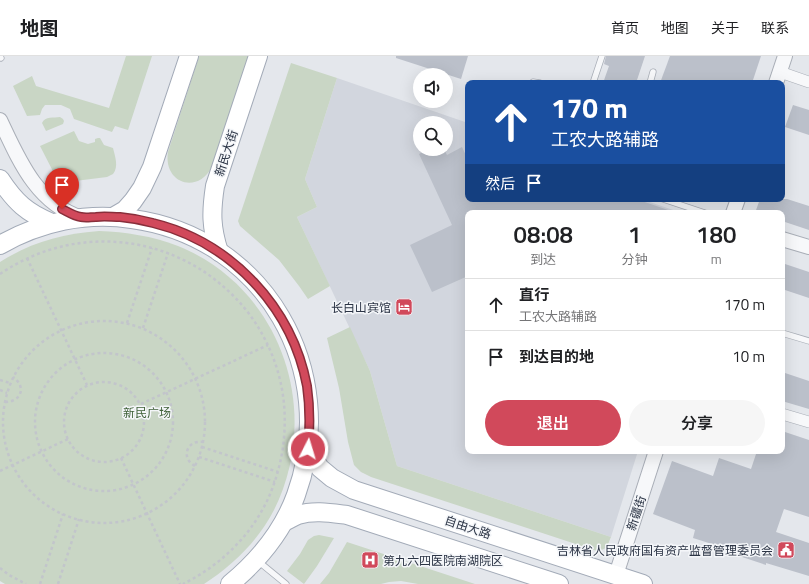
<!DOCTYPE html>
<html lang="zh">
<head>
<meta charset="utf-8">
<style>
  body { margin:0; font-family:"Titillium Web","Noto Sans SC",sans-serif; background:#f6f6f6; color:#202124; height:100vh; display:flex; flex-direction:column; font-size:15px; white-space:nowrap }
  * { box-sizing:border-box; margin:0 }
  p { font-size:13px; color:#757577 }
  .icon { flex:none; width:22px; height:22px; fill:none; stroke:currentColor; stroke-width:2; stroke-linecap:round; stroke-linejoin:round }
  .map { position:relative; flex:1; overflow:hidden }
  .sheet { position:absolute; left:465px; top:154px; width:320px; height:244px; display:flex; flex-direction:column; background:#fff; border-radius:8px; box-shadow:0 4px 16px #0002 }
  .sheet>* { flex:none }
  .hud { position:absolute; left:465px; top:24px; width:320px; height:122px; border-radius:8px; box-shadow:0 4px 16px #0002; background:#1a4fa0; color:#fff; overflow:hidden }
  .buttons { position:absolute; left:413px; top:12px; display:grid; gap:8px }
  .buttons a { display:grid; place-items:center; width:40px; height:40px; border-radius:50%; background:#fff; box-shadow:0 4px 16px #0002; font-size:20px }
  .pin { position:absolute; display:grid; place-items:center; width:34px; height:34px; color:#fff; margin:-41px -17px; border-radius:50% 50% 50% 0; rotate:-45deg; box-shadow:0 0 4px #0007 }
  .pin .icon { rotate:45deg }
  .me { position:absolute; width:44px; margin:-22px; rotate:5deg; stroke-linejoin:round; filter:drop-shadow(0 0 3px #0008) }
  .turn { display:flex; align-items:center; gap:14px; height:84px; padding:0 20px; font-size:18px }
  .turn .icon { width:52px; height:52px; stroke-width:2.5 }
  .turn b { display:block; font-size:28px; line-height:34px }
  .then { display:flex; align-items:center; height:38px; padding:0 20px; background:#0003; gap:8px; font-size:15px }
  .eta { display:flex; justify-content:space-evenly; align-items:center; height:68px; text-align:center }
  .eta b { font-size:24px; font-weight:600; line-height:28px }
  .primary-button { display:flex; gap:8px; margin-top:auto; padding:8px 20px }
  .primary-button a { flex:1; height:46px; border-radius:24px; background:#d1495b; color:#fff; font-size:16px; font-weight:600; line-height:46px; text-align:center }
  .primary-button a+a { background:#f6f6f6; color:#202124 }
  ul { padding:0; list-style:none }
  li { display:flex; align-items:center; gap:12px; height:52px; padding:0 20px; border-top:1px solid #e0e0e0 }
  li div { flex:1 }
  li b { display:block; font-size:15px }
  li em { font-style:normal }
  header { display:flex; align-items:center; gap:24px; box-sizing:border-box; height:56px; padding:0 20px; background:#fff; border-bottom:1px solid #e0e0e0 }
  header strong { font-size:19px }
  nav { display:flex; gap:22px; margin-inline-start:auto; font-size:14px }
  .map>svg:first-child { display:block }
</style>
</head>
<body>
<header>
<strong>地图</strong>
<nav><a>首页</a><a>地图</a><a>关于</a><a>联系</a></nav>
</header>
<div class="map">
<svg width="809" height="528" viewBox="0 0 809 528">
  <rect width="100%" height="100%" fill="#e4e7ec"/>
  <!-- built -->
  <path fill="#d2d6de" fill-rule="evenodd" d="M337,22L468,67V143H641L682,157H468V395H638L611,481L397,410L370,315L297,161L317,151L305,123ZM420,67H446V93H420Z"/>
  <!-- green -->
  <g fill="#c9d6c5">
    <path d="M126,0H152L128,74L115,70L112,76L74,63L70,53L61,49H45L42,53L40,59L27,60L13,30L32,20L36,30L109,52Z"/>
    <path d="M199,0H249L212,111C197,139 163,127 168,96Z"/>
    <path d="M291,7L337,22L305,123L317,151L297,161L330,230L308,243L299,230L279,204L240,170L238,165Z"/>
    <path d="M60,61L63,63L64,65L63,68L46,75L42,67C45,60 54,62 60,61Z"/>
    <path d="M74,75L79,85L88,88L95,86V83L98,82H100L104,89L113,92C115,100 119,111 113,118C111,119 109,120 107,121L59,127L40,90Z"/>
    <path d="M99,175C126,176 152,180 178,190C282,232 323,356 274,454C258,485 233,509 204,528H5L0,525V206C32,186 61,178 99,175Z"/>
    <path d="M350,271L370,315L397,410L611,481C607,490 608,493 597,495L371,421L361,416L354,409L348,386L339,332L327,282Z"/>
    <path d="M319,479L334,482L317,510L304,528L287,515L300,498L308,484L314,480Z"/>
    <path d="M347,486L475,528H418L401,525L389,526L381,528H320L329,517Z"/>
  </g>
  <!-- building -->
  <g fill="#bbc0ca">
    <path d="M396,0H468L461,23L396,2Z"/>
    <path d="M606,0H645L636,27H603L609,10L604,8Z"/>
    <path d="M670,0H761L752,27H660Z"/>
    <path d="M793,49L809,54V79L785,71Z"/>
    <path d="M462,91L468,104V143H636L671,155V157H468V220L432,236L410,189L452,169L419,98L429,93H444L447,99Z"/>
    <path d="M760,143H787L809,150V174L782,165V157H755Z"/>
    <path d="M782,207L809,216V242L782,233Z"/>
    <path d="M782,316L809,325V353L782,345Z"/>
    <path d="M782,375L809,384V461L784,453L776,476L809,487V520L766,507V509L730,497L731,494L693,482L695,474L653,458L672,405L713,420L719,402L751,413L757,395H782Z"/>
  </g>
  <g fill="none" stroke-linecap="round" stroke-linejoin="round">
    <defs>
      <g id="service">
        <path d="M0,0L1,2"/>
        <path d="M532,27L533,26L540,27"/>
        <path d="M593,27L602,0"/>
        <path d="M650,27L653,16"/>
        <path d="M663,143L705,157"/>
        <path d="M782,277L809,285"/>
        <path d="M258,505L286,528"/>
      </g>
      <g id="minor">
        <path d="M780,16L809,26"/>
        <path d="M782,358L809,366"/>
      </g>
      <g id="tertiary">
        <path d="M776,27L785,0"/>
        <path d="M0,64C19,104 36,147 82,162"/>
        <path d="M733,157L738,143"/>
        <path d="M782,183L809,191"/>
        <path d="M616,519L656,395"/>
      </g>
      <g id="primary">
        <path d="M0,123C15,146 27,157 52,167"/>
        <path d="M113,161L125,154L133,145L142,132L152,111L189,0"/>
        <path d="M0,189C40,166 86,156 132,163C265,181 341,315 296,439C283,475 259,504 230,528"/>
        <path d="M219,196C211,171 211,156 215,130L258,0"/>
        <path d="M308,393L320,412L332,422L354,434L643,528"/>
        <path d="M284,466C288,464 293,461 298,459C314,454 331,457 347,459L559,528"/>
      </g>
    </defs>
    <!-- service casing -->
    <use href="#service" stroke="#a9aeb7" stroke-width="7"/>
    <!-- minor casing -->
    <use href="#minor" stroke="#a9aeb7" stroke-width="12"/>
    <!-- tertiary casing -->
    <use href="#tertiary" stroke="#a9aeb7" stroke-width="16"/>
    <!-- primary casing -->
    <use href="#primary" stroke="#a3abb8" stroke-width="20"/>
    <!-- path -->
    <g stroke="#c2c5cb" stroke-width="2.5" stroke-dasharray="3 3" stroke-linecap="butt">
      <path d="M27,202L87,329"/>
      <path d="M0,218C82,162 190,180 250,259C269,285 281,316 284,348C287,381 281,415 267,445C249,482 219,510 183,528"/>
      <circle cx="104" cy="366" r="101"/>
      <path d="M127,267L152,192"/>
      <path d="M143,272L168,197"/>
      <circle cx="104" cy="366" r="69"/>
      <path d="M0,324L10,327"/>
      <circle cx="104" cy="366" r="40"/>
      <path d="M0,334L7,337"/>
      <path d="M5,346C21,346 27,331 13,321"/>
      <path d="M141,348L268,289"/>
      <path d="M202,391L278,416"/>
      <path d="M199,401L275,426"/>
      <path d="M121,402L180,528"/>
      <path d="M195,410C180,402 187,383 204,386"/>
      <path d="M0,415L68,383"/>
      <path d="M0,512L9,519L26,528"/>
      <path d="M40,528L63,458"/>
      <path d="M58,528L79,463"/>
    </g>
    <!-- service -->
    <use href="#service" stroke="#f7f8fa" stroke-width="5.5"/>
    <!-- minor -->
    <use href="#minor" stroke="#f7f8fa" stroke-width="11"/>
    <!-- tertiary -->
    <use href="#tertiary" stroke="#f7f8fa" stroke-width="14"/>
    <!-- primary -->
    <use href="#primary" stroke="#fff" stroke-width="18"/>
  </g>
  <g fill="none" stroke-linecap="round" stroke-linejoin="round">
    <defs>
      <path id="route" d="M62,153C68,156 74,160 81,161C86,162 91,161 96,161C104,160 112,161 120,161C131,162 142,164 153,167C231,186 292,251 307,330C310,351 310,372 308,393"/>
    </defs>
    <!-- route casing -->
    <use href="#route" stroke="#882f3b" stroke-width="10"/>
    <!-- route -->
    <use href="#route" stroke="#d1495b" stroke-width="7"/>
  </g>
  <!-- icons -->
  <defs>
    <symbol id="hotel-square" viewBox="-11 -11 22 22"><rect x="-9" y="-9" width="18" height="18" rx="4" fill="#d1495b" stroke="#f4f6f9"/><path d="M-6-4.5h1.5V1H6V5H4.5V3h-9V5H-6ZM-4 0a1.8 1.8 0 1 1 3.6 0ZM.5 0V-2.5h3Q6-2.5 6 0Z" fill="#fff"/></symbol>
    <symbol id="civic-square" viewBox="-11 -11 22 22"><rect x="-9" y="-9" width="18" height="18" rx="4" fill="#d1495b" stroke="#f4f6f9"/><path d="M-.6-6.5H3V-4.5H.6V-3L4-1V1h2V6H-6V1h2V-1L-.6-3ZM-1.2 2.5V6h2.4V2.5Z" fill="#fff"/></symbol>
    <symbol id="hospital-square" viewBox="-11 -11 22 22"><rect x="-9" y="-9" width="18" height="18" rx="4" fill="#d1495b" stroke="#f4f6f9"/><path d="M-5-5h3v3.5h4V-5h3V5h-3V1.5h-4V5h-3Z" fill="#fff"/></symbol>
  </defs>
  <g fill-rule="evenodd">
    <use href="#hotel-square" x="394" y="241" width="20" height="20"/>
    <use href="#civic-square" x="776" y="484" width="20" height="20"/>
    <use href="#hospital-square" x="360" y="494" width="20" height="20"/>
  </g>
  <g text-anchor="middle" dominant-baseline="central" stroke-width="3" stroke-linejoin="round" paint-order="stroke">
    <!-- street labels -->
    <g font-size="12" fill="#2b3445" stroke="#f4f6f9">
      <text transform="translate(226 97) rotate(-72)">新民大街</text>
      <text transform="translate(636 457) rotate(-72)">新疆街</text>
      <text transform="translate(468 471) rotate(18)">自由大路</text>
    </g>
    <!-- poi labels -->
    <g font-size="12" fill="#2b3445" stroke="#f4f6f9" text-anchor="end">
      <text x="391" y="251">长白山宾馆</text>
      <text x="773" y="494">吉林省人民政府国有资产监督管理委员会</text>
      <text x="383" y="504" text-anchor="start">第九六四医院南湖院区</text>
    </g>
    <!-- park labels -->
    <g font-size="12" fill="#3f6138" stroke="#f4f6f9">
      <text x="147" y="356">新民广场</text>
    </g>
  </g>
</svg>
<div class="buttons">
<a><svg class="icon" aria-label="sound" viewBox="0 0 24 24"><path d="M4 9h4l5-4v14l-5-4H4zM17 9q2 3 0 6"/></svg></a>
<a><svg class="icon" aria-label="search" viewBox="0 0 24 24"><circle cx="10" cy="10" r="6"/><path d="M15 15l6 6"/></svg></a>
</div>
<div class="pin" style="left:62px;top:153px;background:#d93025"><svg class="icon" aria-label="arrive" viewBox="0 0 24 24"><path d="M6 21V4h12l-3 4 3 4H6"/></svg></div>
<svg class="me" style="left:308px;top:393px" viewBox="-20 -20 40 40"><circle r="17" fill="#d1495b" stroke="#fff" stroke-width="3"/><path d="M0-11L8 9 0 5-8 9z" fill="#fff"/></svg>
<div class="hud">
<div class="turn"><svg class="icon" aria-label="ahead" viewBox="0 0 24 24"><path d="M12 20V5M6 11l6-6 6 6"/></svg><div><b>170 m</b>工农大路辅路</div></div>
<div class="then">然后<svg class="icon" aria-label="arrive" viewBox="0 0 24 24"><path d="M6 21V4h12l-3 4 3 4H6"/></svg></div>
</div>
<section class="sheet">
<div class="eta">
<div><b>08:08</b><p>到达</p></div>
<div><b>1</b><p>分钟</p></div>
<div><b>180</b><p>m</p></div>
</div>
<ul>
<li><svg class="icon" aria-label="ahead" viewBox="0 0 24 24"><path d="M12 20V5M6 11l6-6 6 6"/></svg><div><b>直行</b><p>工农大路辅路</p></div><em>170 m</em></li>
<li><svg class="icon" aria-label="arrive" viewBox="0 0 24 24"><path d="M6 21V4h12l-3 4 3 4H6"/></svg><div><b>到达目的地</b></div><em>10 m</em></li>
</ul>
<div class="primary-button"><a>退出</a><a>分享</a></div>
</section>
</div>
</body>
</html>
